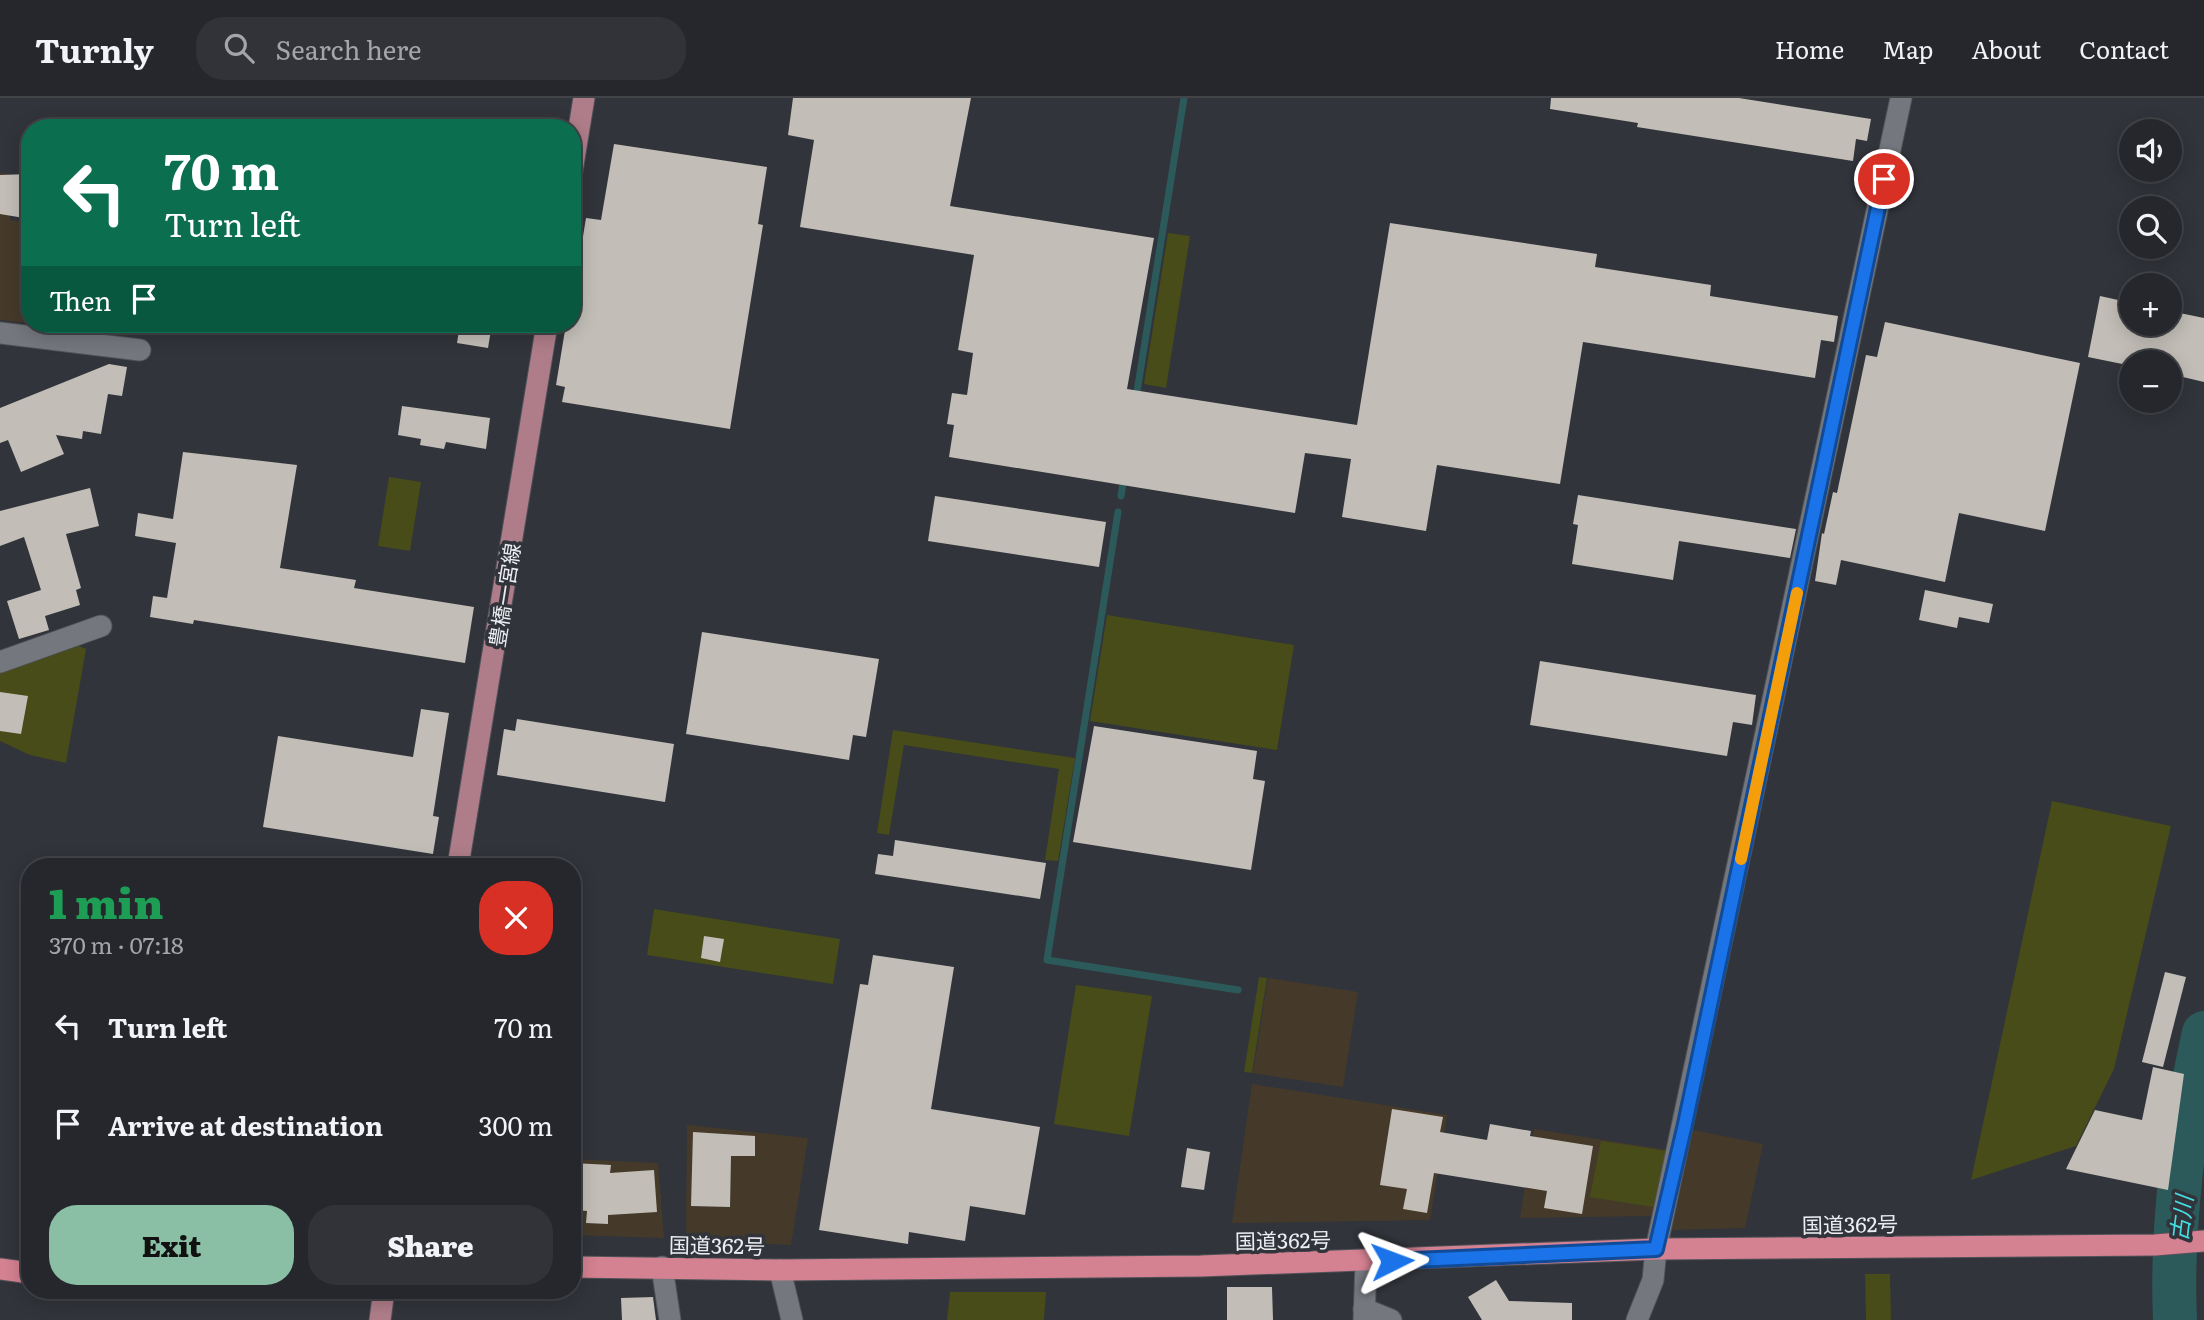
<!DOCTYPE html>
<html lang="en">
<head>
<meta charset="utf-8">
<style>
  body { margin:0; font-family:Literata,"Noto Sans JP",serif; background:#313338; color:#f1f3f6; height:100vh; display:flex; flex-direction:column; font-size:26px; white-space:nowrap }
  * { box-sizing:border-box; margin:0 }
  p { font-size:23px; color:#a3a5a9 }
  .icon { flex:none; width:38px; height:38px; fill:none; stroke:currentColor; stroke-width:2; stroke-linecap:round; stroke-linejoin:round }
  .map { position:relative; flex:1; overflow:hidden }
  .sheet { position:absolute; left:21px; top:760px; width:560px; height:441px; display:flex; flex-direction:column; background:#25272c; border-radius:28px; box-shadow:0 4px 18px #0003,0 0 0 2px #424448 }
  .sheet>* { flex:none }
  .guide { position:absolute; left:21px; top:21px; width:560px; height:214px; border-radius:28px; box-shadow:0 4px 18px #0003,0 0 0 2px #424448; background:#0b6e4f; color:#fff; overflow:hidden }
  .tools { position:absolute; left:2119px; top:21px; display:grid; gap:14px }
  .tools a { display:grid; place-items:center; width:63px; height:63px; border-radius:50%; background:#25272c; box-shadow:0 4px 18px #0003,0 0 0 2px #424448; font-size:35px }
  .pin { position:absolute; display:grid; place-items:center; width:60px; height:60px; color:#fff; margin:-30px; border:4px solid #fff; border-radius:50%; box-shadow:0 2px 7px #0007 }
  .me { position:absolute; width:77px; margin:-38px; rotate:87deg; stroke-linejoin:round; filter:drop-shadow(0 0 5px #0008) }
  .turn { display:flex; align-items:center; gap:24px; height:147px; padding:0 28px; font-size:32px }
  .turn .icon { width:91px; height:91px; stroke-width:2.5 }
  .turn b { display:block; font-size:49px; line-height:60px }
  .then { display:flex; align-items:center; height:66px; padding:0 28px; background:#0003; gap:14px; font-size:26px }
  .round { display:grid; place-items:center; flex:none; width:74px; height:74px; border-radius:28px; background:#313338 }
  .headline { display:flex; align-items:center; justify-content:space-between; height:119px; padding:0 28px }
  h1 { font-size:42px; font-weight:800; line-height:52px; color:#1e9e55 }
  .action { display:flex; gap:14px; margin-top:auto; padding:14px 28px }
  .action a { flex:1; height:80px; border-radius:28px; background:#8abfa5; color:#111; font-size:28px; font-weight:800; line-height:80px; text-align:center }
  .action a+a { background:#313338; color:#f1f3f6 }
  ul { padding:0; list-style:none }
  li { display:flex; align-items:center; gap:21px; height:98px; padding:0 28px }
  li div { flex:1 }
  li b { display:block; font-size:26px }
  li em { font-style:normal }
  header { display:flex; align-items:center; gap:42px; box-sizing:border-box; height:98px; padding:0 35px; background:#25272c; border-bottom:2px solid #424448 }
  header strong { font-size:33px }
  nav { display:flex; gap:38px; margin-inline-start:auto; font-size:24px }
  .search { width:490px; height:63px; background:#313338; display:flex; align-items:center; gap:18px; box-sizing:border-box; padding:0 24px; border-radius:28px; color:#a3a5a9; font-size:26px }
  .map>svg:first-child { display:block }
</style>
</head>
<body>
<header>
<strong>Turnly</strong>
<div class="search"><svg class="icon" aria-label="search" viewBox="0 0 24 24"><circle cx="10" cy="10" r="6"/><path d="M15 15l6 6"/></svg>Search here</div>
<nav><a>Home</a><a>Map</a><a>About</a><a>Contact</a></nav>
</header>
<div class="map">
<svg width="2204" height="1222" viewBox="0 0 2204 1222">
  <rect width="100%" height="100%" fill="#31343a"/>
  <!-- industrial -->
  <g fill="#453a2a">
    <path d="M0,75L8,76L10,122L30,125V225L0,222Z"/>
    <path d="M38,226H135L127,238Z"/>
    <path d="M1268,880L1358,894L1343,989L1253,975Z"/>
    <path d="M1252,986L1447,1017L1430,1122L1232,1125Z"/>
    <path d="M687,1027L808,1040L791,1147L686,1142Z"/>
    <path d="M1534,1031L1667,1052L1652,1118L1520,1120Z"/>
    <path d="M1693,1032L1763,1046L1745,1130L1672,1132Z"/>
    <path d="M572,1061L658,1065L664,1140L572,1137Z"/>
  </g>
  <!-- green -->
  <g fill="#474c19">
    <path d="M1168,135L1190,138L1166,290L1144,286Z"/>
    <path d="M389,379L421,384L410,453L378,448Z"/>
    <path d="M1107,517L1294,547L1277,652L1090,623Z"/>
    <path d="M79,548L86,551L66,665L30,657L0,643V575Z"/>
    <path d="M893,632L1075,660L1058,763L1045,762L1059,671L904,647L889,737L877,735Z"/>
    <path d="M2052,703L2171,728L2114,971L2076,1048L1971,1082Z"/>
    <path d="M654,811L840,841L833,886L647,857Z"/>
    <path d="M1259,879L1267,880L1252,975L1244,974Z"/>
    <path d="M1076,887L1152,898L1129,1038L1054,1026Z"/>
    <path d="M1601,1043L1666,1053L1653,1109L1590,1099Z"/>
    <path d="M1865,1176H1890L1891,1222H1866Z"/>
    <path d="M950,1194H1046L1044,1222H947Z"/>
  </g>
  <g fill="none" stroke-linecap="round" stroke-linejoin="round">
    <!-- stream -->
    <g stroke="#2c5a5b" stroke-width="7">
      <path d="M1136,300L1184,0"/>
      <path d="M1121,398L1124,378"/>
      <path d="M1118,414L1047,862L1238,892"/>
    </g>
    <!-- river -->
    <path stroke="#2c5a5b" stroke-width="44" d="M2175,1222C2171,1132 2184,1023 2204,935"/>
  </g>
  <!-- building -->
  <g fill="#c2beb7">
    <path d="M793,0H971L950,108L1154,140L1127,291L1357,327L1390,125L1597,156L1595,169L1711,187L1710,198L1838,218L1834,244L1821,242L1815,280L1583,244L1560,386L1437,367L1426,433L1342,419L1351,361L1305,355L1295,415L949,359L954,327L947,326L952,295L967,297L973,255L958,252L974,157L800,129L814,42L788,37Z"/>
    <path d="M1551,0H1739L1871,21L1867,43L1856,41L1853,63L1637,29L1638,25L1550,11Z"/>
    <path d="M614,46L767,69L758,126L763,127L730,331L562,304L565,289L556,287L566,226H572V206L586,120L601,122Z"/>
    <path d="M30,76V121L0,116V77Z"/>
    <path d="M2100,198L2132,205V226H2170V213L2204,220V284L2170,276V264H2132V268L2088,259Z"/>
    <path d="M1885,224L2080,265L2045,433L1959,415L1945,484L1841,462L1836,487L1815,483L1822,435L1824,436L1833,394L1837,395L1866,257L1877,259Z"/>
    <path d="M460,226H492L488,250L457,245Z"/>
    <path d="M109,266L127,269L122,298L108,296L101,336L83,333L82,341L56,337L64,356L21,374L8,342L0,345V310Z"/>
    <path d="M402,308L490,320L486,351L446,344L444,351L420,347L421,341L398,337Z"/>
    <path d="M183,354L297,367L280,470L356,482L354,490L474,509L465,565L194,522L193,526L150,519L153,498L167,500L176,445L135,438L138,415L173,421Z"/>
    <path d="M90,390L99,428L66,436L81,490L76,492L80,507L45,518L49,532L19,541L7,503L41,492L24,439L0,448V413Z"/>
    <path d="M1578,397L1796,431L1790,460L1679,443L1673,482L1572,466L1578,427L1573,426Z"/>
    <path d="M935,398L1106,424L1099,469L928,443Z"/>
    <path d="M1925,492L1993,506L1989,525L1959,519L1957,530L1919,522Z"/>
    <path d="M702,534L879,561L866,639L853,637L849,662L686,636Z"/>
    <path d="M1540,563L1756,597L1752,627L1733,624L1727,658L1530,627Z"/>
    <path d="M0,594L28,598L21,636L0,633Z"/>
    <path d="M421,611L449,615L433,718L439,719L433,756L263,729L278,638L413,659Z"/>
    <path d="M517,621L674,646L665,704L497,677L504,631L515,633Z"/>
    <path d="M1094,628L1257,653L1253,681L1265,683L1251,772L1073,744Z"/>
    <path d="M895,742L1046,765L1040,801L875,776L878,756L893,758Z"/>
    <path d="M704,838L724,841L720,864L701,860Z"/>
    <path d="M873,857L954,869L931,1011L1040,1029L1025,1117L970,1108L965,1143L909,1134L908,1146L819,1132L860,886L868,887Z"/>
    <path d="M2165,874L2186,879L2163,969L2142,964Z"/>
    <path d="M2153,969L2184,976L2168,1092L2066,1071L2095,1012L2142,1022Z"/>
    <path d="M1392,1011L1443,1019L1440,1034L1487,1042L1490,1026L1531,1033L1530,1038L1593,1048L1582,1116L1544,1110L1547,1093L1434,1075L1427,1115L1403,1111L1407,1091L1380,1087Z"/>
    <path d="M693,1034L755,1038V1058H731L730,1109L691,1108Z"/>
    <path d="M1187,1050L1210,1054L1204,1092L1181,1089Z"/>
    <path d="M572,1065L611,1067L610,1075L654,1072L657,1114L608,1117V1126L586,1125L587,1113L572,1112Z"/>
    <path d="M1496,1182L1509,1203L1572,1205V1222H1482L1468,1199Z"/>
    <path d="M1227,1189H1272L1273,1222H1227Z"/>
    <path d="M653,1199L656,1222H622L621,1200Z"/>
  </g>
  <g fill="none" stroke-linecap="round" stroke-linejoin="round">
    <defs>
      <g id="minor">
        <path d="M0,235L140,252"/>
        <path d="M0,564L101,528"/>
        <path d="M662,1169L670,1222"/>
        <path d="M780,1172L792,1222"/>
        <path d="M1364,1211L1391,1222"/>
        <path d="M1364,1222L1366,1164"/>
        <path d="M1637,1222L1653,1182L1656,1151L1901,0"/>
      </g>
      <g id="major">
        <path d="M572,73L584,0"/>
        <path d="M458,768L547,226"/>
        <path d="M380,1222L384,1192"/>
      </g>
      <g id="highway">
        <path d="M572,1169L780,1172L1201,1168L1656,1151L2155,1147L2204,1143"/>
        <path d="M0,1171L30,1175"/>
      </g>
    </defs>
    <!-- minor casing -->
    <use href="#minor" stroke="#505257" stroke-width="23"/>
    <!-- major casing -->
    <use href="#major" stroke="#505257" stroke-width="23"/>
    <!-- highway casing -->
    <use href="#highway" stroke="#505257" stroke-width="23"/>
    <!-- minor -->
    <use href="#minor" stroke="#74787e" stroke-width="21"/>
    <!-- major -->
    <use href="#major" stroke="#ae7d89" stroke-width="21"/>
    <!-- highway -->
    <use href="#highway" stroke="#d48191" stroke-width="21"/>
  </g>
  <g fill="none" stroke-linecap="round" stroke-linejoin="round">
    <defs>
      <path id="route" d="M1392,1163L1656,1151L1685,1026L1884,81"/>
    </defs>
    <!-- route casing -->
    <use href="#route" stroke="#114b97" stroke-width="18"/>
    <!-- route -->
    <use href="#route" stroke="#1a73e8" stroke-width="12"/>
    <!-- slow -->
    <path stroke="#f59e0b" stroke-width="12" d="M1741,761L1797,495"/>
  </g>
  <g text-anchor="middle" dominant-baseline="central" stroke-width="7" stroke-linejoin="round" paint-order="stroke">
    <!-- street labels -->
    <g font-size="21" fill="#ebedf1" stroke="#31343a">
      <text transform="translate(503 497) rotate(-81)">豊橋一宮線</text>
      <text transform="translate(1850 1125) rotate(-1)">国道362号</text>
      <text transform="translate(1283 1141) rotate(-1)">国道362号</text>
      <text transform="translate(717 1146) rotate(1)">国道362号</text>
    </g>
    <!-- water labels -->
    <g font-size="23" font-style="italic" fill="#44dee2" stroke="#31343a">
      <text transform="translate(2180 1120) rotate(-83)">古川</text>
    </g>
  </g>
</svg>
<div class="tools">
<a><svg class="icon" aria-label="sound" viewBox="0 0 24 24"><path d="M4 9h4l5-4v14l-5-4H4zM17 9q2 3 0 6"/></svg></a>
<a><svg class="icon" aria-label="search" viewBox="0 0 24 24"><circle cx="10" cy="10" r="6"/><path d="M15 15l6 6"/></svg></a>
<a>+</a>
<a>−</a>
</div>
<div class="pin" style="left:1884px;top:81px;background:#d93025"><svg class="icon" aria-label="arrive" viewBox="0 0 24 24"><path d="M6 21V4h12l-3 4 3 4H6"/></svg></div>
<svg class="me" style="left:1392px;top:1163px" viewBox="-20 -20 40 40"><path d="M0-17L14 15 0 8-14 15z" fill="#1a73e8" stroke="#fff" stroke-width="4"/></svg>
<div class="guide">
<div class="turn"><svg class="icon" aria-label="left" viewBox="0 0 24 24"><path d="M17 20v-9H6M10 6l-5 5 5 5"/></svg><div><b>70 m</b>Turn left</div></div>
<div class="then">Then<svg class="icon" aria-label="arrive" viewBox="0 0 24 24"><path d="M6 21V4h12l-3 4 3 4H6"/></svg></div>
</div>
<section class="sheet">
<div class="headline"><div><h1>1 min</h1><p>370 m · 07:18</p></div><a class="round" style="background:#d93025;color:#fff"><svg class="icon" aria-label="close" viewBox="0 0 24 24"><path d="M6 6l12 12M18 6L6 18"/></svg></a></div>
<ul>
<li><svg class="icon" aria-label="left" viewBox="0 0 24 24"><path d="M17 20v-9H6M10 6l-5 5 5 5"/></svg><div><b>Turn left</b></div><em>70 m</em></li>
<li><svg class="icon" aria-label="arrive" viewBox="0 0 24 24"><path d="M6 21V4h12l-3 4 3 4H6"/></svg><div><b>Arrive at destination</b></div><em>300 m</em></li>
</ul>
<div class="action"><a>Exit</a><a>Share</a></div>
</section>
</div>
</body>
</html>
